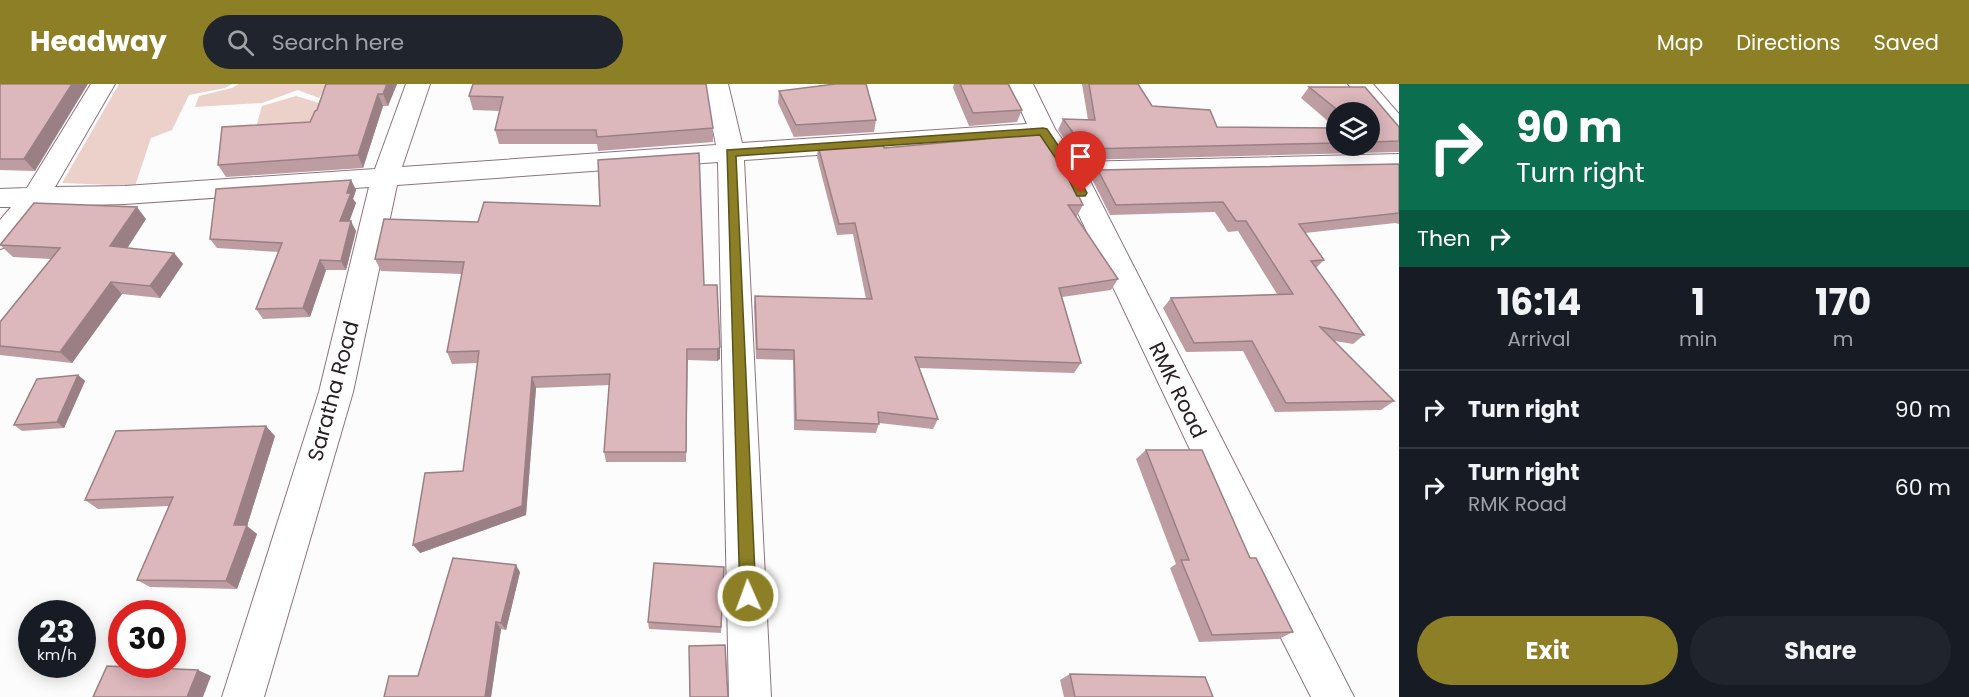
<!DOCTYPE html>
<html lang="en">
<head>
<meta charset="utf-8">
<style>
  body { margin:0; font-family:Poppins,sans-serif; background:#20242c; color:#f1f3f6; height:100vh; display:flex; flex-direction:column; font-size:22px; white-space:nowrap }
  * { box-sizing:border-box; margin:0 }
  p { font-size:20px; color:#9ea1a6 }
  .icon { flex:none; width:33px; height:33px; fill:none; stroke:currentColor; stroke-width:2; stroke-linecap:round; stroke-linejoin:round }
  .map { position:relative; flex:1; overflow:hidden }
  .drawer { display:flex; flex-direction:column; background:#171b24; width:570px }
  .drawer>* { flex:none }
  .hud { background:#0b6e4f; color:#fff; overflow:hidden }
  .buttons { position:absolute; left:1326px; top:18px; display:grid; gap:12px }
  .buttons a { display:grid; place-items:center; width:54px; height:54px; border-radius:50%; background:#171b24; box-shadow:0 3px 15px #0003; font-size:30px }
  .speed { position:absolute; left:18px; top:516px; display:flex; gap:12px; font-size:30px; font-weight:700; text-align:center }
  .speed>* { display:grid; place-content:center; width:78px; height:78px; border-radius:50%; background:#171b24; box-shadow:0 3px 15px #0003; line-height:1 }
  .speed small { font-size:15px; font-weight:400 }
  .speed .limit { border:9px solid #d22; background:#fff; color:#111 }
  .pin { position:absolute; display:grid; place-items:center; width:51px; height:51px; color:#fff; margin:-62px -26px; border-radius:50% 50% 50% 0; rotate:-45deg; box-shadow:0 0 6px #0007 }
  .pin .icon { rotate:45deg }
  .me { position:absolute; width:66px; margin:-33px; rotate:358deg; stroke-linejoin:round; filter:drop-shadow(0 0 4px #0008) }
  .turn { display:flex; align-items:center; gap:21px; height:126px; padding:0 18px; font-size:27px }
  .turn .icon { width:78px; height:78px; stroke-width:2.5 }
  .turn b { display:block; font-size:42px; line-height:51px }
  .then { display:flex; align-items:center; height:57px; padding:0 18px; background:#0003; gap:12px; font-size:22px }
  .eta { display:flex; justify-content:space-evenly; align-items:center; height:102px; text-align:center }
  .eta b { font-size:36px; font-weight:700; line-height:42px }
  .action { display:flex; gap:12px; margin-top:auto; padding:12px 18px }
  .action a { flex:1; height:69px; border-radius:36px; background:#8c7f26; color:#fff; font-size:24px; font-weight:700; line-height:69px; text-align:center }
  .action a+a { background:#20242c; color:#f1f3f6 }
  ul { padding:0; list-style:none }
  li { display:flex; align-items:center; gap:18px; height:78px; padding:0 18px; border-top:2px solid #363941 }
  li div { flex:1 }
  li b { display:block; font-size:22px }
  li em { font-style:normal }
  header { display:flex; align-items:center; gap:36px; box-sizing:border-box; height:84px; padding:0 30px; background:#8c7f26; color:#fff }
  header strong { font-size:28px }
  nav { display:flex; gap:33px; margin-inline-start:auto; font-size:21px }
  .search { width:420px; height:54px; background:#20242c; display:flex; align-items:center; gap:15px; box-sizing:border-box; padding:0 21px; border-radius:33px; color:#9ea1a6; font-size:22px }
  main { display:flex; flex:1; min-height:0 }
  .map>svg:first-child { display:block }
</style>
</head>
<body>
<header>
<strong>Headway</strong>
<div class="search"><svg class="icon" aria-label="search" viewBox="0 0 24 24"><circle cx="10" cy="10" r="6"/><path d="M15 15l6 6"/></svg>Search here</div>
<nav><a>Map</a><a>Directions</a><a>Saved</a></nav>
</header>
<main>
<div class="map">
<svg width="1399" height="613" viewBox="0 0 1399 613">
  <rect width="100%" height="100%" fill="#fcfcfc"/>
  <!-- green -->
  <g fill="#ecd1cb">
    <path d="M119,0H232L225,4L189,11L172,46L151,54L135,102L62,99Z"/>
    <path d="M239,0H327L319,14L298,6L262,19L195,23L199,12L232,4Z"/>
    <path d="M296,12L326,21L295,87L242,92L262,22Z"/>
  </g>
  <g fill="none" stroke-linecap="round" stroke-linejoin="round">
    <defs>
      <g id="street">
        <path d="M91,0H115L55,103L125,102L375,85L406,0H430L402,83L716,61L704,0H728L742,59L1027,40L1009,0H1033L1055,45L1078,78L1399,70V88L1089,95L1354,613H1311L1258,509L1059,89L1036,56L744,76L771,613H729L718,78L397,101L353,308L264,613H222L319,308L369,103L125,120L43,122L10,162L0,165V136L11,123H0V105L27,104Z"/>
        <path d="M1348,0H1373L1399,30V54L1390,52Z"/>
      </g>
    </defs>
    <!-- street casing -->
    <use href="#street" stroke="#8d7381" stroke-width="2"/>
    <!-- street -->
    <use href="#street" fill="#fff" fill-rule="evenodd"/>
  </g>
  <!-- wall -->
  <g fill="#bd9da2">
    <path d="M0,0L35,87L0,86Z"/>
    <path d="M326,0H397L388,22H383L363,84L226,93L218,81L310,38L317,26Z"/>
    <path d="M473,0L713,44V58L598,67L597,60H499L495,46L500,27L473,26L469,12Z"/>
    <path d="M954,0H1008L1022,26L1017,38L969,42L953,4Z"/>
    <path d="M1082,0H1138L1152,22L1210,26L1217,43L1336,44V62H1370V28H1336V44L1301,14L1309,3H1365L1399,43V68L1079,76L1058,46L1063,35L1088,36Z"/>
    <path d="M779,7L876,36L874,48L794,53L778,19Z"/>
    <path d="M982,51L1083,121L1077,132H1076L1118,195L1111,206L1062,213L1081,279L1074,289L919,284L938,335L933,345L879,339L876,349L794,346L793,276L756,275L754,222L755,212L866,215L853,150L837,151L817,73L818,62L884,64L980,56Z"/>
    <path d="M1399,80V140L1395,139L1305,149L1324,176L1316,184L1364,251L1353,260L1335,257L1394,317L1381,326L1275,328L1243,267L1186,268L1163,224L1171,214L1277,210L1238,147L1228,148L1215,128L1110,131L1093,97L1098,86Z"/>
    <path d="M351,96L356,106L353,115L356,119L349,137L356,147L346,186H326L310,233L263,235L256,225L278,168L217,164L210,155Z"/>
    <path d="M146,135L127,164L174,169L183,180L160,214L122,210L72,279L0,271V238L52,175L13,173L0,161Z"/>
    <path d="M384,135L704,201L720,275L717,277L688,276L686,378H606L604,368L609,301L536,304L526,431L420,469L463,387L478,279L452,280L447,268L462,190L381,187L375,175Z"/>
    <path d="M78,291L85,297L64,344L22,347L14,341Z"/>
    <path d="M275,352L247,442L257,450L237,505L150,503L137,496L169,422L98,425L85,416Z"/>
    <path d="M1146,366L1250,474L1293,548L1279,555L1199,558L1170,484L1176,480L1136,375Z"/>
    <path d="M724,483L721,549L649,545L648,538Z"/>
    <path d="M520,488L506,546L501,545L491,613H384L418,592Z"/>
    <path d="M1070,590L1213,613H1064L1060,596Z"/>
  </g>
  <!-- shaded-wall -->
  <g fill="#9a8084">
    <path d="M72,0H88L35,87L24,75Z"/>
    <path d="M387,0H397L388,22L383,10Z"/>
    <path d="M378,10L383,22L363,84L358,71Z"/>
    <path d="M351,96L356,106L353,115L356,119L346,147L340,137L347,109Z"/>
    <path d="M137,123L146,135L121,174L110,162Z"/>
    <path d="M351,137L356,147L346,186L341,177Z"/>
    <path d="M174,169L183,180L160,214L150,202Z"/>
    <path d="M320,176L326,186L310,233L303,224Z"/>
    <path d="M111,198L122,210L72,279L60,268Z"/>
    <path d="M720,263V275L717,277V265Z"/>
    <path d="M78,291L85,297L64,344L57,338Z"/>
    <path d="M532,293L536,304L526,431L420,469L413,461Z"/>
    <path d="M266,342L275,352L247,442L257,450L237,505L226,497L234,441Z"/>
    <path d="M516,481L520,488L506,546L501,539Z"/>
    <path d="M496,538L501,545L491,613H485Z"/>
    <path d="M198,586L211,592L203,613H187Z"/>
  </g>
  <!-- building -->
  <g fill="#dcb7bc" stroke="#9a8084" stroke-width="1.5">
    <path d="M0,0H72L24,75H0Z"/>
    <path d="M326,0H387L383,10H378L358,71L218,81L222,43L310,38L315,27L317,26Z"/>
    <path d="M473,0H706L713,44L597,53L596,46H495L503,13L469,12Z"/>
    <path d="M835,0H866L876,36L796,41L779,7Z"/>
    <path d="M960,0H1008L1022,26L973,29Z"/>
    <path d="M1089,0H1138L1152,22L1210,26L1217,43L1336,44V59L1085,65L1063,35L1095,36Z"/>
    <path d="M1309,3H1365L1399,43V57L1370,58V28H1340Z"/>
    <path d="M1040,47L1063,79L1083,121H1068L1118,195L1059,204L1081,279L915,273L938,335L878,328L879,340L796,336L794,266L757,265L755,212L872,215L855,139L839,140L818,62L882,57L884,64L984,55L982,51Z"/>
    <path d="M699,69L704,201H717L720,263L717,265H687L686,368H604L610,290L532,293L522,422L413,461L425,389L463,387L479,267L447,268L464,178L375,175L384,135L478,138L484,118L600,122L598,76Z"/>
    <path d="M1399,80V129L1299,140L1324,176L1311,177L1364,251L1320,243L1394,317L1286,319L1252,257L1194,259L1171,214L1293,210L1246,137H1236L1223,118L1116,121L1098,86Z"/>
    <path d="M351,96L347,109H351L340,137H351L341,177L320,176L303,224L256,225L282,159L210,155L216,105Z"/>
    <path d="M34,119L137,123L110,162L174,169L150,202L111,198L60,268L0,262V238L60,164L0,161Z"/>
    <path d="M78,291L57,338L14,341L37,295Z"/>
    <path d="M266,342L234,441H247L226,497L137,496L173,413L85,416L116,347Z"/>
    <path d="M1146,366H1202L1250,474H1256L1293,548L1212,551L1181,476H1189Z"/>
    <path d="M453,474L516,481L501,539L496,538L485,613H384L389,592H418Z"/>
    <path d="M654,479L724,483L721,543L648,538Z"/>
    <path d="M725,561L728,613H690L689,562Z"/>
    <path d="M107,582L198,586L187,613H93Z"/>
    <path d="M1070,590L1205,593L1213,613H1075Z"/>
  </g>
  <!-- route -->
  <path fill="#8c7f26" stroke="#5b5319" stroke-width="1.5" d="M1043,44L1047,45L1074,85L1087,109L1085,112H1077L1065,88L1040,51L736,72L756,512L753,518L748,520L742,518L740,512L727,66Z"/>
  <g text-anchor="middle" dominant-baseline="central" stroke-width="4.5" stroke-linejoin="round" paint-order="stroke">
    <!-- street labels -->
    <g font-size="21" fill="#2b2026" stroke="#fff">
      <text transform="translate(1178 306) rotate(64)">RMK Road</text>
      <text transform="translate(333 307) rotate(-75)">Saratha Road</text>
    </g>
  </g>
</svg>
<div class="buttons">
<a><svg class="icon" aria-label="layers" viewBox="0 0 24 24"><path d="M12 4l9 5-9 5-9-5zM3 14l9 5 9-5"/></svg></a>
</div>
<div class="speed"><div>23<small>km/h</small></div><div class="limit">30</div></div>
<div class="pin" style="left:1081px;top:109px;background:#d93025"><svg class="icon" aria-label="arrive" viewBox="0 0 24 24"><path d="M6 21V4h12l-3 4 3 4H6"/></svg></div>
<svg class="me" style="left:748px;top:512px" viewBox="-20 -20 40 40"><circle r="17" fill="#8c7f26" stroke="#fff" stroke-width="3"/><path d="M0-11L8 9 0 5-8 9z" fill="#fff"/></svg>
</div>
<section class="drawer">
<div class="hud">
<div class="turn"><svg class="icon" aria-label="right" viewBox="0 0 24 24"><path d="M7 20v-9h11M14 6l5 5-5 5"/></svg><div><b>90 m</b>Turn right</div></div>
<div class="then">Then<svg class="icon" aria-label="right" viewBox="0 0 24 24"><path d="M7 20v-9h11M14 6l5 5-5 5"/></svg></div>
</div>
<div class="eta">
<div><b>16:14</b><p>Arrival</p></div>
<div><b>1</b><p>min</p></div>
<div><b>170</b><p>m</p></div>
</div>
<ul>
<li><svg class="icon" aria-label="right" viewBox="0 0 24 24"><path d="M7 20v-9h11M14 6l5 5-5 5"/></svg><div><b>Turn right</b></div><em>90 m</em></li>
<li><svg class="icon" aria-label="right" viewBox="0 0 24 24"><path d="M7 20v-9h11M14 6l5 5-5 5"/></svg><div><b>Turn right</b><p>RMK Road</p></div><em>60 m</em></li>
</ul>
<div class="action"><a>Exit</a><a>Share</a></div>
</section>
</main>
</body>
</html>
